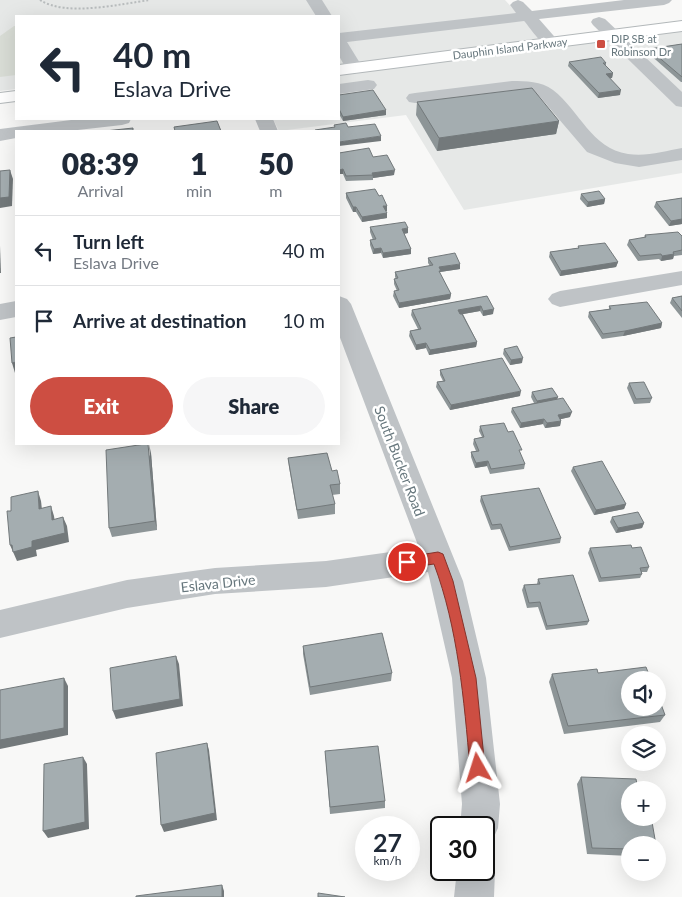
<!DOCTYPE html>
<html lang="en">
<head>
<meta charset="utf-8">
<style>
  body { margin:0; font-family:Lato,sans-serif; background:#f6f6f7; color:#1f2937; height:100vh; display:flex; flex-direction:column; font-size:19px; white-space:nowrap }
  * { box-sizing:border-box; margin:0 }
  p { font-size:16px; color:#747a83 }
  .icon { flex:none; width:28px; height:28px; fill:none; stroke:currentColor; stroke-width:2; stroke-linecap:round; stroke-linejoin:round }
  .map { position:relative; flex:1; overflow:hidden }
  .details { position:absolute; left:15px; top:130px; width:325px; height:315px; display:flex; flex-direction:column; background:#fff; border-radius:0px; box-shadow:0 5px 20px #0002 }
  .details>* { flex:none }
  .guide { position:absolute; left:15px; top:15px; width:325px; height:105px; border-radius:0px; box-shadow:0 5px 20px #0002; background:#fff; color:#1f2937; overflow:hidden }
  .fabs { position:absolute; left:621px; top:671px; display:grid; gap:10px }
  .fabs a { display:grid; place-items:center; width:45px; height:45px; border-radius:50%; background:#fff; box-shadow:0 5px 20px #0002; font-size:25px }
  .speed { position:absolute; left:355px; top:816px; display:flex; gap:10px; font-size:25px; font-weight:700; text-align:center }
  .speed>* { display:grid; place-content:center; width:65px; height:65px; border-radius:50%; background:#fff; box-shadow:0 5px 20px #0002; line-height:1 }
  .speed small { font-size:12px; font-weight:400 }
  .speed .limit { border:2px solid #111; border-radius:8px; background:#fff; color:#111 }
  .pin { position:absolute; display:grid; place-items:center; width:42px; height:42px; color:#fff; margin:-21px; border:2px solid #fff; border-radius:50%; box-shadow:0 1px 5px #0007 }
  .me { position:absolute; width:55px; margin:-28px; rotate:354deg; stroke-linejoin:round; filter:drop-shadow(0 0 4px #0008) }
  .turn { display:flex; align-items:center; gap:18px; height:105px; padding:0 15px; font-size:22px }
  .turn .icon { width:65px; height:65px; stroke-width:2.5 }
  .turn b { display:block; font-size:35px; line-height:42px }
  .eta { display:flex; justify-content:space-evenly; align-items:center; height:85px; text-align:center }
  .eta b { font-size:30px; font-weight:800; line-height:35px }
  .primary-button { display:flex; gap:10px; margin-top:auto; padding:10px 15px }
  .primary-button a { flex:1; height:58px; border-radius:30px; background:#cd4e42; color:#fff; font-size:20px; font-weight:800; line-height:58px; text-align:center }
  .primary-button a+a { background:#f6f6f7; color:#1f2937 }
  ul { padding:0; list-style:none }
  li { display:flex; align-items:center; gap:15px; height:70px; padding:0 15px; border-top:1px solid #e0e1e3 }
  li div { flex:1 }
  li b { display:block; font-size:19px }
  li em { font-style:normal }
  .map>svg:first-child { display:block }
</style>
</head>
<body>
<div class="map">
<svg width="682" height="897" viewBox="0 0 682 897">
  <rect width="100%" height="100%" fill="#f8f8f7"/>
  <!-- built -->
  <path fill="#e6e8e7" d="M0,0H505L548,48L682,31V173L464,210L406,115L279,131L273,119H339V16H16V89L0,91Z"/>
  <!-- green -->
  <path fill="#d9ddd6" d="M14,26H16V75L0,77V36Z"/>
  <g fill="none" stroke-linecap="round" stroke-linejoin="round">
    <defs>
      <g id="major">
        <path d="M682,21V31L339,75V65Z"/>
        <path d="M16,91V101L0,103V93Z"/>
      </g>
    </defs>
    <!-- major casing -->
    <use href="#major" stroke="#b3b8ba" stroke-width="2"/>
    <!-- path -->
    <path stroke="#b9bdbe" stroke-width="2" stroke-dasharray="2 2" stroke-linecap="butt" d="M40,0C66,17 120,4 150,0"/>
    <!-- minor -->
    <g fill="#bfc3c6" fill-rule="evenodd">
      <path d="M306,0H322L332,16H316Z"/>
      <path d="M518,0L523,2L532,11L624,0H672L669,3L664,5L539,19L560,43L558,47C543,50 533,31 524,21L347,42L363,68L360,72L354,73L348,72L339,56V33L516,13L510,5L513,2Z"/>
      <path d="M599,17L605,19L682,92V107L676,106L593,25L591,22L593,19Z"/>
      <path d="M368,80L374,81L377,85L374,89L339,94V84Z"/>
      <path d="M512,81C526,81 541,81 553,90C580,111 591,148 628,154C646,157 665,151 682,148V160L639,167L615,163L587,152L540,97L527,91H512L415,103L409,102L406,98L409,94L415,93Z"/>
      <path d="M79,119H131L129,123L122,125L69,131H16V138L0,141V129Z"/>
      <path d="M255,119H273L278,131H260Z"/>
      <path d="M682,271V285L560,307L552,304L548,299L552,294L560,291Z"/>
      <path d="M339,296L347,299L351,304L463,581L486,678L500,804L498,828L492,841L484,845V828H460L462,804L452,678L428,572L326,587L215,594L127,608L0,638V610L127,580L215,568L326,561L419,548L339,335Z"/>
      <path d="M16,301V317L0,320V304Z"/>
      <path d="M484,854L490,856L495,870L494,897H454L457,870H484Z"/>
    </g>
    <!-- major -->
    <use href="#major" fill="#fff" fill-rule="evenodd"/>
  </g>
  <!-- wall -->
  <g fill="#8d9597">
    <path d="M682,44V82H681L648,53L649,49Z"/>
    <path d="M569,62L606,63V66L613,73L612,78H610L620,95L598,98L568,66Z"/>
    <path d="M339,95L386,115L343,121L339,114Z"/>
    <path d="M417,102L559,121L556,134L437,151L416,115Z"/>
    <path d="M339,153L373,157L394,175L373,178V180L346,181L343,174Z"/>
    <path d="M346,193L387,211H386L387,218L362,222L356,212H353L346,198Z"/>
    <path d="M581,194L605,199L604,204L587,207L580,199Z"/>
    <path d="M682,198V224L669,226L654,207L656,202Z"/>
    <path d="M370,227L408,233L404,234L411,249V254L383,258L381,253L373,254L370,245V240H373L370,232Z"/>
    <path d="M645,235L682,236V255L674,256L673,259L661,261L659,259L638,261L627,245L629,240L644,238Z"/>
    <path d="M578,246L618,262L616,267L560,276L549,257L550,252L578,248Z"/>
    <path d="M428,258L460,269L440,272V274L451,294L450,299L399,308L393,296L394,291H397L394,284V279H396L395,277V272L430,266L428,263Z"/>
    <path d="M487,296L493,314L483,316L480,311L463,314L477,342L476,347L429,355L426,348L416,350L409,336L410,331L418,329L411,315L412,310Z"/>
    <path d="M682,296V318L670,303L672,298Z"/>
    <path d="M609,306L662,323L661,328L623,336L602,339L588,317L589,312L609,309Z"/>
    <path d="M504,349L522,363L510,365L503,354Z"/>
    <path d="M440,370L520,396L450,410L436,387L437,382L443,381L440,375Z"/>
    <path d="M629,383L652,398L650,403L634,404L627,388Z"/>
    <path d="M532,392L558,397L557,399L570,417L561,419V421L560,426L545,428L543,424L520,428L511,412L512,408L534,403L531,397Z"/>
    <path d="M480,426L508,432L520,454L525,464L524,469L490,474L487,466L475,468L471,457V452L476,451L473,444L474,439L482,437L479,431Z"/>
    <path d="M151,453L157,530L112,537L109,528Z"/>
    <path d="M288,458L332,471L340,484V494L332,495L335,504V514L298,519L289,467Z"/>
    <path d="M573,467L626,504L624,509L594,515L571,471Z"/>
    <path d="M481,496L561,538L560,543L509,551L500,529L491,530L480,501Z"/>
    <path d="M612,517L644,523L642,528L616,533L610,522Z"/>
    <path d="M590,548H632L649,567L647,572H641L642,574L640,578L599,582L588,553Z"/>
    <path d="M538,579L589,621L587,625L546,630L538,607L527,608L522,590L524,585L537,584Z"/>
    <path d="M303,646L392,673L391,681L310,695L303,654Z"/>
    <path d="M598,673L665,715L660,722L564,734L549,682L552,674Z"/>
    <path d="M325,751L385,801V808L330,814Z"/>
    <path d="M581,777L644,822L630,845V856L587,854L577,784Z"/>
  </g>
  <!-- shaded-wall -->
  <g fill="#73797b">
    <path d="M613,73L612,78L605,79L606,74Z"/>
    <path d="M621,90L620,95L598,98L599,93Z"/>
    <path d="M386,110V115L343,121V117Z"/>
    <path d="M559,121L556,134L437,151L439,138Z"/>
    <path d="M381,136V141L339,146V142Z"/>
    <path d="M343,169V174H339V170Z"/>
    <path d="M10,170L13,179L12,206L0,208V198Z"/>
    <path d="M395,170L394,175L373,178L372,173Z"/>
    <path d="M605,199L604,204L587,207L588,202Z"/>
    <rect x="383" y="206" width="4" height="5"/>
    <rect x="353" y="207" width="3" height="5"/>
    <path d="M387,213V218L362,222V217Z"/>
    <path d="M682,219V224L669,226L671,221Z"/>
    <path d="M408,228V233L402,234V229Z"/>
    <path d="M0,246L1,273H0Z"/>
    <path d="M381,248V253L373,254L374,249Z"/>
    <path d="M411,249V254L383,258V253Z"/>
    <path d="M674,254L673,259L661,261L662,256Z"/>
    <path d="M618,262L616,267L560,276L561,271Z"/>
    <path d="M460,264V269L440,272V276H438L439,267Z"/>
    <path d="M451,294L450,299L399,308V303Z"/>
    <path d="M481,306L480,311L458,315V310Z"/>
    <path d="M494,309L493,314L483,316V311Z"/>
    <path d="M662,323L661,328L623,336L625,331Z"/>
    <path d="M477,342L476,347L429,355L430,350Z"/>
    <path d="M426,343V348L416,350V345Z"/>
    <path d="M523,358L522,363L510,365L511,360Z"/>
    <path d="M16,362V373H15L12,363Z"/>
    <path d="M521,391L520,396L450,410L451,405Z"/>
    <path d="M558,397L556,402L536,406L537,401Z"/>
    <path d="M572,412L570,417L557,420L558,415Z"/>
    <path d="M544,419L543,424L520,428L521,423Z"/>
    <path d="M561,421L560,426L545,428L547,423Z"/>
    <path d="M149,444L151,453L157,530L155,521Z"/>
    <path d="M488,461L487,466L475,468L476,463Z"/>
    <path d="M38,491L41,501L43,518L39,509Z"/>
    <path d="M626,504L624,509L594,515L596,510Z"/>
    <path d="M51,506L54,516L56,529L52,520Z"/>
    <path d="M63,517L67,526L69,542L36,550L37,556L17,561L10,545L32,541Z"/>
    <path d="M644,523L642,528L616,533L618,528Z"/>
    <path d="M176,656L179,664L183,706L116,719L113,711Z"/>
    <path d="M64,678L68,686V735L0,749V740Z"/>
    <path d="M207,743L209,750L217,820L164,832L161,825Z"/>
    <path d="M83,757L87,764L89,829L48,838L43,831Z"/>
    <path d="M222,885L224,891V897H222Z"/>
  </g>
  <!-- building -->
  <g fill="#a4adb0" stroke="#73797b">
    <path d="M682,44V77L649,49Z"/>
    <path d="M601,57L606,63H603L613,73L606,74L621,90L599,93L569,62Z"/>
    <path d="M532,88L559,121L439,138L417,102Z"/>
    <path d="M373,90L386,110L343,117L339,109V95Z"/>
    <path d="M217,121L221,131H175L174,127Z"/>
    <path d="M346,123L348,127L375,124L381,136L339,142V131H316L315,130L335,127L334,125Z"/>
    <path d="M133,128V131H105Z"/>
    <path d="M369,148L373,157L387,155L395,170L372,173L373,175L346,176L343,169L339,170V153Z"/>
    <path d="M10,170L9,197L0,198V171Z"/>
    <path d="M375,189L379,196L382,195L387,206H383L387,213L362,217L356,207H353L346,193Z"/>
    <path d="M599,191L605,199L588,202L581,194Z"/>
    <path d="M682,198V219L671,221L656,202Z"/>
    <path d="M405,222L408,228L402,229L411,249L383,253L381,248L374,249L370,240L376,239L370,227Z"/>
    <path d="M678,232L682,236V250L673,252L674,254L662,256L661,254L640,256L629,240L646,237L645,235Z"/>
    <path d="M605,243L618,262L561,271L550,252L579,248L578,246Z"/>
    <path d="M455,253L460,264L439,267L441,271H439L451,294L399,303L394,291L399,290L394,279L398,278L395,272L433,265L428,258Z"/>
    <path d="M487,296L494,309L483,311L481,306L458,310L460,314H462L477,342L430,350L426,343L416,345L410,331L421,329L412,310Z"/>
    <path d="M682,296V311L672,298Z"/>
    <path d="M647,302L662,323L625,331L603,334L589,312L611,309L609,306Z"/>
    <path d="M16,337V362L12,363L10,338Z"/>
    <path d="M517,346L523,358L511,360L504,349Z"/>
    <path d="M502,358L521,391L451,405L437,382L445,381L440,370Z"/>
    <path d="M644,382L652,398L636,399L629,383Z"/>
    <path d="M552,388L558,397L537,401L532,392Z"/>
    <path d="M563,398L572,412L558,415L561,421L547,423L544,419L521,423L512,408Z"/>
    <path d="M504,423L508,432L513,431L522,450H519L525,464L491,469L488,461L476,463L471,452L479,451L474,439L484,437L480,426Z"/>
    <path d="M145,444H148L155,521L109,528L106,450Z"/>
    <path d="M327,453L332,471L337,470L340,484L330,485L335,504L297,510L288,458Z"/>
    <path d="M602,461L626,504L596,510L573,467Z"/>
    <path d="M539,488L561,538L510,547L501,524L492,525L481,496Z"/>
    <path d="M38,491L39,509L51,506L52,520L63,517L65,533L32,541V547L13,552L12,545H10L7,511H11V497Z"/>
    <path d="M638,512L644,523L618,528L612,517Z"/>
    <path d="M631,545L632,548L641,547L649,567L640,568L642,574L601,578L590,548Z"/>
    <path d="M573,575L589,621L547,626L540,602L529,603L524,585L540,584L538,579Z"/>
    <path d="M382,633L392,673L310,687L303,646Z"/>
    <path d="M176,656L180,699L113,711L110,668Z"/>
    <path d="M646,667L651,680H630V708H658V696L665,715L568,726L552,674L597,669L598,673Z"/>
    <path d="M64,678V728L0,740V690Z"/>
    <path d="M207,743L215,813L161,825L156,753Z"/>
    <path d="M378,746L385,801L330,807L325,751Z"/>
    <path d="M83,757L85,822L43,831L44,764Z"/>
    <path d="M581,777L636,779L638,790H630V818H643L644,822H652L656,845H630V849L592,848Z"/>
    <path d="M222,885V897H136V896Z"/>
    <path d="M318,893L345,897H318Z"/>
  </g>
  <!-- route -->
  <path fill="#cd4e42" stroke="#85332b" d="M438,552L443,554L453,581L476,678L485,768L483,773L478,776L472,773L470,768C464,700 458,628 434,564L407,568L402,566L400,562L402,559L407,557Z"/>
  <!-- markers -->
  <rect fill="#cd4e42" stroke="#fff" stroke-width="2" x="596" y="39" width="10" height="10" rx="2.5"/>
  <g text-anchor="middle" dominant-baseline="central" stroke-width="5" stroke-linejoin="round" paint-order="stroke">
    <!-- far-poi labels -->
    <g font-size="11" fill="#67777d" stroke="#fff" text-anchor="start">
      <text x="611" y="38">DIP SB at<tspan x="611" dy="13">Robinson Dr</tspan></text>
    </g>
    <!-- far-street labels -->
    <g font-size="11" fill="#67777d" stroke="#fff">
      <text transform="translate(510 48) rotate(-7)">Dauphin Island Parkway</text>
    </g>
    <!-- street labels -->
    <g font-size="14" fill="#67777d" stroke="#fff">
      <text transform="translate(400 461) rotate(69)">South Bucker Road</text>
      <text transform="translate(218 583) rotate(-6)">Eslava Drive</text>
    </g>
  </g>
</svg>
<div class="fabs">
<a><svg class="icon" aria-label="sound" viewBox="0 0 24 24"><path d="M4 9h4l5-4v14l-5-4H4zM17 9q2 3 0 6"/></svg></a>
<a><svg class="icon" aria-label="layers" viewBox="0 0 24 24"><path d="M12 4l9 5-9 5-9-5zM3 14l9 5 9-5"/></svg></a>
<a>+</a>
<a>−</a>
</div>
<div class="speed"><div>27<small>km/h</small></div><div class="limit">30</div></div>
<div class="pin" style="left:407px;top:562px;background:#d93025"><svg class="icon" aria-label="arrive" viewBox="0 0 24 24"><path d="M6 21V4h12l-3 4 3 4H6"/></svg></div>
<svg class="me" style="left:478px;top:768px" viewBox="-20 -20 40 40"><path d="M0-17L14 15 0 8-14 15z" fill="#cd4e42" stroke="#fff" stroke-width="4"/></svg>
<div class="guide">
<div class="turn"><svg class="icon" aria-label="left" viewBox="0 0 24 24"><path d="M17 20v-9H6M10 6l-5 5 5 5"/></svg><div><b>40 m</b>Eslava Drive</div></div>
</div>
<section class="details">
<div class="eta">
<div><b>08:39</b><p>Arrival</p></div>
<div><b>1</b><p>min</p></div>
<div><b>50</b><p>m</p></div>
</div>
<ul>
<li><svg class="icon" aria-label="left" viewBox="0 0 24 24"><path d="M17 20v-9H6M10 6l-5 5 5 5"/></svg><div><b>Turn left</b><p>Eslava Drive</p></div><em>40 m</em></li>
<li><svg class="icon" aria-label="arrive" viewBox="0 0 24 24"><path d="M6 21V4h12l-3 4 3 4H6"/></svg><div><b>Arrive at destination</b></div><em>10 m</em></li>
</ul>
<div class="primary-button"><a>Exit</a><a>Share</a></div>
</section>
</div>
</body>
</html>
